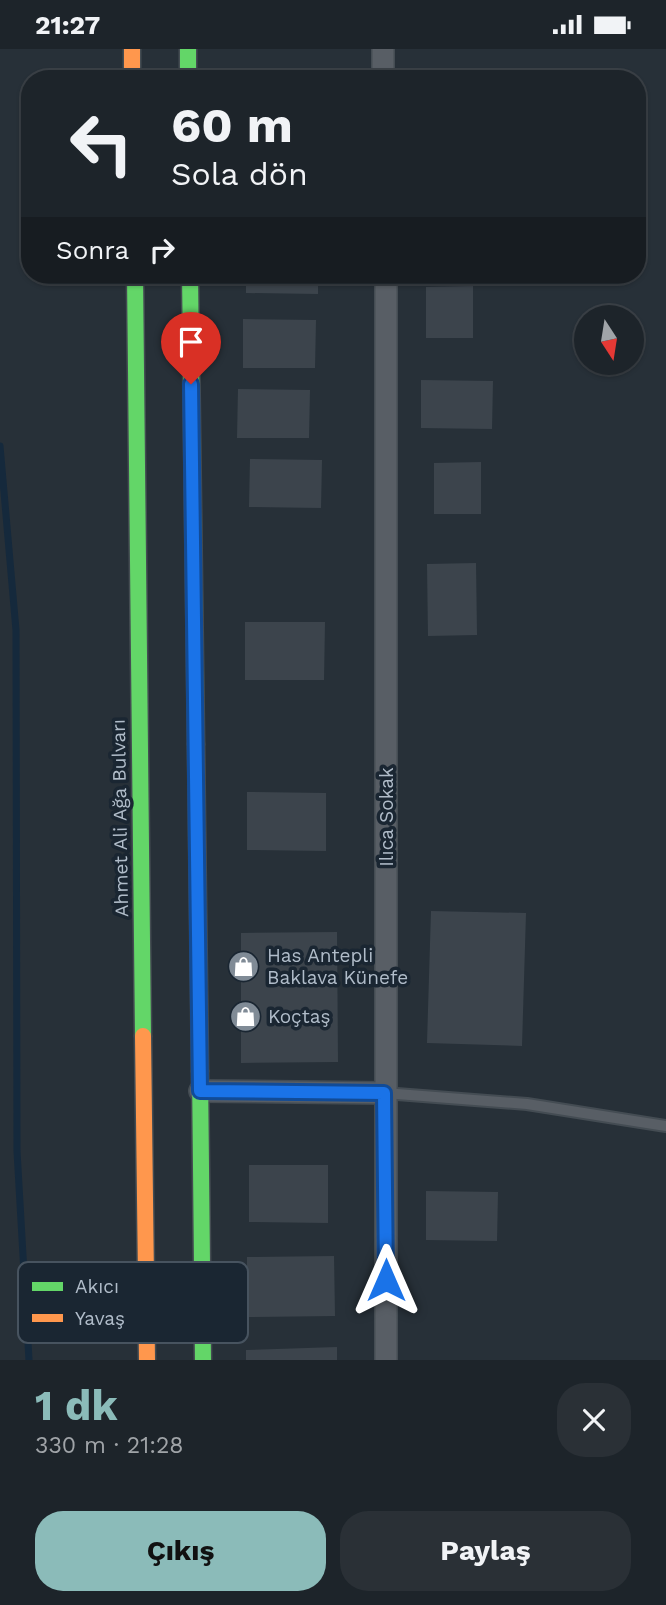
<!DOCTYPE html>
<html lang="tr">
<head>
<meta charset="utf-8">
<style>
  body { margin:0; font-family:"Work Sans",sans-serif; background:#2a3036; color:#f1f3f6; height:100vh; display:flex; flex-direction:column; font-size:26px; white-space:nowrap }
  * { box-sizing:border-box; margin:0 }
  p { font-size:23px; color:#a0a4a8 }
  .icon { flex:none; width:38px; height:38px; fill:none; stroke:currentColor; stroke-width:2; stroke-linecap:round; stroke-linejoin:round }
  .map { position:relative; height:1311px; overflow:hidden }
  .panel { display:flex; flex-direction:column; background:#1d242a; flex:1 }
  .panel>* { flex:none }
  .hud { position:absolute; left:21px; top:21px; width:625px; height:214px; border-radius:28px; box-shadow:0 2px 5px #0004,0 0 0 2px #3b4147; background:#1d242a; color:#f1f3f6; overflow:hidden }
  .needle { width:46px; rotate:168deg }
  .fabs { position:absolute; left:574px; top:256px; display:grid; gap:14px }
  .fabs a { display:grid; place-items:center; width:70px; height:70px; border-radius:50%; background:#1d242a; box-shadow:0 2px 5px #0004,0 0 0 2px #3b4147; font-size:35px }
  .pin { position:absolute; display:grid; place-items:center; width:60px; height:60px; color:#fff; margin:-72px -30px; border-radius:50% 50% 50% 0; rotate:-45deg; box-shadow:0 0 7px #0007 }
  .pin .icon { rotate:45deg }
  .me { position:absolute; width:77px; margin:-38px; rotate:0deg; stroke-linejoin:round; filter:drop-shadow(0 0 5px #0008) }
  .turn { display:flex; align-items:center; gap:24px; height:147px; padding:0 35px; font-size:32px }
  .turn .icon { width:91px; height:91px; stroke-width:2.5 }
  .turn b { display:block; font-size:49px; line-height:60px }
  .then { display:flex; align-items:center; height:66px; padding:0 35px; background:#0003; gap:14px; font-size:26px }
  .round { display:grid; place-items:center; flex:none; width:74px; height:74px; border-radius:28px; background:#2a3036 }
  .summary { display:flex; align-items:center; justify-content:space-between; height:119px; padding:0 35px }
  h1 { font-size:42px; font-weight:700; line-height:52px; color:#8bbbb9 }
  .button { display:flex; gap:14px; margin-top:auto; padding:14px 35px }
  .button a { flex:1; height:80px; border-radius:28px; background:#8bbbb9; color:#111; font-size:28px; font-weight:700; line-height:80px; text-align:center }
  .button a+a { background:#2a3036; color:#f1f3f6 }
  .status { display:flex; justify-content:space-between; align-items:center; height:49px; padding:0 35px; background:#1d242a; direction:ltr }
  .status svg { height:19px; fill:currentColor }
  .map>svg:first-child { display:block }
</style>
</head>
<body>
<div class="status"><b>21:27</b><svg viewBox="0 0 49 12"><path d="M0 12V9h3v3zM5 12V6h3v6zM10 12V3h3v9zM15 12V0h3v12zM26 1h20v11H26zM47 4h2v5h-2z"/></svg></div>
<div class="map">
<svg width="666" height="1311" viewBox="0 0 666 1311">
  <rect width="100%" height="100%" fill="#273038"/>
  <g fill="none" stroke-linecap="round" stroke-linejoin="round">
    <!-- stream -->
    <path stroke="#15293c" stroke-width="7" d="M0,397L16,581L17,1102L29,1311"/>
  </g>
  <!-- building -->
  <g fill="#3c444c">
    <path d="M246,226H318V245L246,244Z"/>
    <path d="M473,237V289H426V238Z"/>
    <path d="M243,270L316,271L315,319H243Z"/>
    <path d="M421,331L493,332L492,380L421,379Z"/>
    <path d="M238,340L310,341L309,389H237Z"/>
    <path d="M250,410L322,411L321,459L249,458Z"/>
    <path d="M481,413V465H434V414Z"/>
    <path d="M476,514L477,586L428,587L427,515Z"/>
    <path d="M245,573H325L324,631H245Z"/>
    <path d="M247,743L326,744V802L247,801Z"/>
    <path d="M431,862L526,864L522,997L427,994Z"/>
    <path d="M337,883L338,1013L241,1014V884Z"/>
    <path d="M249,1116H328V1174L249,1173Z"/>
    <path d="M426,1142L498,1143L497,1192L426,1191Z"/>
    <path d="M334,1207L335,1267L247,1268V1208Z"/>
    <path d="M337,1298V1311H246V1301Z"/>
  </g>
  <g fill="none" stroke-linecap="round" stroke-linejoin="round">
    <defs>
      <path id="lane" d="M384,1044L527,1055L666,1077"/>
      <g id="street">
        <path d="M383,0V30"/>
        <path d="M386,226V1311"/>
        <path d="M200,1042L384,1044"/>
      </g>
      <g id="fast">
        <path d="M188,0V30"/>
        <path d="M135,226L143,987"/>
        <path d="M190,226L196,695"/>
        <path d="M200,1022L203,1311"/>
      </g>
      <g id="slow">
        <path d="M132,0V30"/>
        <path d="M196,695L200,1022"/>
        <path d="M143,987L147,1311"/>
      </g>
    </defs>
    <!-- lane casing -->
    <use href="#lane" stroke="#444c53" stroke-width="14"/>
    <!-- street casing -->
    <use href="#street" stroke="#444c53" stroke-width="24"/>
    <!-- fast casing -->
    <use href="#fast" stroke="#444c52" stroke-width="19"/>
    <!-- slow casing -->
    <use href="#slow" stroke="#444c52" stroke-width="19"/>
    <!-- lane -->
    <use href="#lane" stroke="#585e65" stroke-width="10"/>
    <!-- street -->
    <use href="#street" stroke="#585e65" stroke-width="21"/>
    <!-- fast -->
    <use href="#fast" stroke="#63d668" stroke-width="16"/>
    <!-- slow -->
    <use href="#slow" stroke="#ff974d" stroke-width="16"/>
  </g>
  <g fill="none" stroke-linecap="round" stroke-linejoin="round">
    <defs>
      <path id="route" d="M191,335L200,1042L384,1044L386,1231"/>
    </defs>
    <!-- route casing -->
    <use href="#route" stroke="#114b97" stroke-width="18"/>
    <!-- route -->
    <use href="#route" stroke="#1a73e8" stroke-width="12"/>
  </g>
  <!-- icons -->
  <defs>
    <symbol id="shop-disc" viewBox="-11 -11 22 22"><circle r="9.5" fill="#808b96" stroke="#1a2632"/><path d="M-5-2.5h2.3a2.7 3.5 0 0 1 5.4 0H5L5.5 6h-11ZM-1.5-2.5h3a1.5 2.3 0 0 0-3 0Z" fill="#fff"/></symbol>
  </defs>
  <g fill-rule="evenodd">
    <use href="#shop-disc" x="226" y="900" width="35" height="35"/>
    <use href="#shop-disc" x="228" y="950" width="35" height="35"/>
  </g>
  <g text-anchor="middle" dominant-baseline="central" stroke-width="7" stroke-linejoin="round" paint-order="stroke">
    <!-- street labels -->
    <g font-size="19" fill="#b0bcc9" stroke="#1a2632">
      <text transform="translate(386 768) rotate(-90)">Ilıca Sokak</text>
      <text transform="translate(120 769) rotate(-91)">Ahmet Ali Ağa Bulvarı</text>
    </g>
    <!-- poi labels -->
    <g font-size="19" fill="#b0bcc9" stroke="#1a2632" text-anchor="start">
      <text x="267" y="906">Has Antepli<tspan x="267" dy="22">Baklava Künefe</tspan></text>
      <text x="268" y="967">Koçtaş</text>
    </g>
  </g>
  <!-- legend -->
  <rect x="18" y="1213" width="230" height="81" rx="10" fill="#1a2632" stroke="#47535f" stroke-width="2"/>
  <rect x="32" y="1233" width="31" height="9" fill="#63d668"/>
  <rect x="32" y="1265" width="31" height="8" fill="#ff974d"/>
  <g font-size="19" fill="#b0bcc9">
    <text x="75" y="1244">Akıcı</text>
    <text x="75" y="1276">Yavaş</text>
  </g>
</svg>
<div class="fabs">
<a><svg class="needle" viewBox="-14 -14 28 28"><path d="M0-13l5 13h-10z" fill="#e53935"/><path d="M0 13l5-13h-10z" fill="#a0a4a8"/></svg></a>
</div>
<div class="pin" style="left:191px;top:335px;background:#d93025"><svg class="icon" aria-label="arrive" viewBox="0 0 24 24"><path d="M6 21V4h12l-3 4 3 4H6"/></svg></div>
<svg class="me" style="left:386px;top:1231px" viewBox="-20 -20 40 40"><path d="M0-17L14 15 0 8-14 15z" fill="#1a73e8" stroke="#fff" stroke-width="4"/></svg>
<div class="hud">
<div class="turn"><svg class="icon" aria-label="left" viewBox="0 0 24 24"><path d="M17 20v-9H6M10 6l-5 5 5 5"/></svg><div><b>60 m</b>Sola dön</div></div>
<div class="then">Sonra<svg class="icon" aria-label="right" viewBox="0 0 24 24"><path d="M7 20v-9h11M14 6l5 5-5 5"/></svg></div>
</div>
</div>
<section class="panel">
<div class="summary"><div><h1>1 dk</h1><p>330 m · 21:28</p></div><a class="round"><svg class="icon" aria-label="close" viewBox="0 0 24 24"><path d="M6 6l12 12M18 6L6 18"/></svg></a></div>
<div class="button"><a>Çıkış</a><a>Paylaş</a></div>
</section>
</body>
</html>
